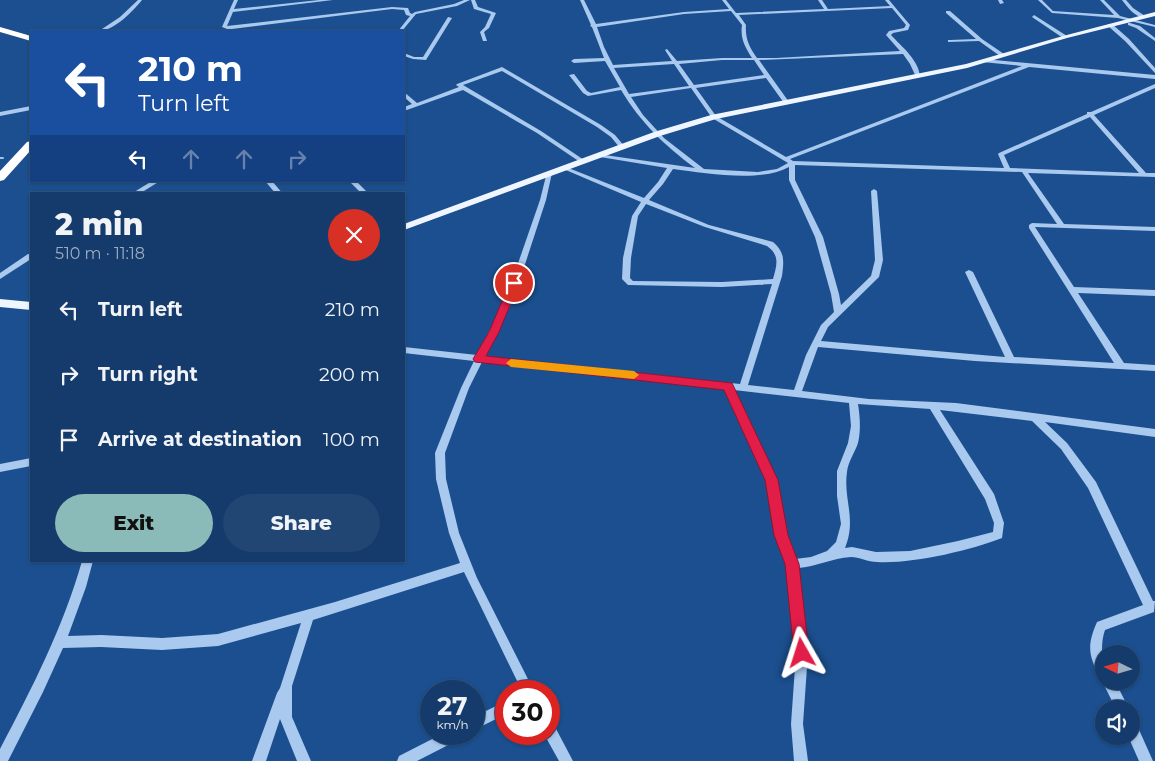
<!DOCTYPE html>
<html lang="en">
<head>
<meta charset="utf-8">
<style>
  body { margin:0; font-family:Montserrat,sans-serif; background:#214673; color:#f1f3f6; height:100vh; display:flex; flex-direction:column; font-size:19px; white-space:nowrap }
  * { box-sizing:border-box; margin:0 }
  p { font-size:16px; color:#9dadc1 }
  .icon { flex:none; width:28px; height:28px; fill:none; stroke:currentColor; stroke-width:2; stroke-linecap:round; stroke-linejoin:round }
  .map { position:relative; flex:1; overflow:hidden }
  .side { position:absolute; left:30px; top:192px; width:375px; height:370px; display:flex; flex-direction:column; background:#143b6b; border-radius:0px; box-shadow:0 1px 4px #0004,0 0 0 1px #33557e }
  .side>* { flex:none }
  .banner { position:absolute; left:30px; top:30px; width:375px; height:152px; border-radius:0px; box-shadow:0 1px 4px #0004,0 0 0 1px #33557e; background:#1a4fa0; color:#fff; overflow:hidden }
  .needle { width:32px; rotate:275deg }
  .controls { position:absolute; left:1095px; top:645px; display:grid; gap:10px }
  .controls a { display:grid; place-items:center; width:45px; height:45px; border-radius:50%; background:#143b6b; box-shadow:0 1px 4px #0004,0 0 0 1px #33557e; font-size:25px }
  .speed { position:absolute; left:420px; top:680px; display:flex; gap:10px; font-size:25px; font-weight:700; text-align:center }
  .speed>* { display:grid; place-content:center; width:65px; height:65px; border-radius:50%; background:#143b6b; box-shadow:0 1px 4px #0004,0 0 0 1px #33557e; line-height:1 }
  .speed small { font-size:12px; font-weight:400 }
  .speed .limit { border:8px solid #d22; background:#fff; color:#111 }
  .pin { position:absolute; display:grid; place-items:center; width:42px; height:42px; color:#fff; margin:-21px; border:2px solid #fff; border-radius:50%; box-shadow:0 1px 5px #0007 }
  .me { position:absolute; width:55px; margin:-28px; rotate:354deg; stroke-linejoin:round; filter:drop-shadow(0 0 4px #0008) }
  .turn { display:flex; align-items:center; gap:18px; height:105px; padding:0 25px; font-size:22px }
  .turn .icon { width:65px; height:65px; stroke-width:2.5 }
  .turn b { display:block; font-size:35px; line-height:42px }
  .lanes { display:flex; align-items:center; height:48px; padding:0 25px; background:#0003; justify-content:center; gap:25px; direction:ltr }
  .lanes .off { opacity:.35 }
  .round { display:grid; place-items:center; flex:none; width:52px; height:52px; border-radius:26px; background:#214673 }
  .headline { display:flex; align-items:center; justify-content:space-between; height:85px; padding:0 25px }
  h1 { font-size:30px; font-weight:800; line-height:38px }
  .primary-button { display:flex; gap:10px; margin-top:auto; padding:10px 25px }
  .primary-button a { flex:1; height:58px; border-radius:30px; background:#8bbbb9; color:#111; font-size:20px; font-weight:800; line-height:58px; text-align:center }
  .primary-button a+a { background:#214673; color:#f1f3f6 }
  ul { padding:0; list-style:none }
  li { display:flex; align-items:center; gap:15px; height:65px; padding:0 25px }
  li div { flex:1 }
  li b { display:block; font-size:19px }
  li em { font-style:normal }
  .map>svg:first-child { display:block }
</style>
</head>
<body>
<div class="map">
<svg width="1155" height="761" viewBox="0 0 1155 761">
  <rect width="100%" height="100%" fill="#1b4f8f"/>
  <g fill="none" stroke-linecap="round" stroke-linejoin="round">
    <!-- stream -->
    <path stroke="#9cc4f0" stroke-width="2" d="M0,158H3"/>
    <!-- minor -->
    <g fill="#a9c9ee" fill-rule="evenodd">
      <path d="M138,0H142C133,11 114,31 99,31L120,17Z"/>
      <path d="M234,0H238L234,9L319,0H333L233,12L227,26L392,7L408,8L410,13L412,14L415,12L454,4L464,0H470L457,6L416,14L402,31H398L410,16L406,15L404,10L392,9L232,29L233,31H229L227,29L222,27Z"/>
      <path d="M471,0H475L478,7L496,13L489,28L484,32L487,41H483L480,32L485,27L491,14L474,9Z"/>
      <path d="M580,0H584L596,24L684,12L729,9L722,0H726L736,13L824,9L818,0H822L828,9L890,6L885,0H889L910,25L908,30L893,33L891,35C902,47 919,60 920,77H916L910,64L903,54L759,60L789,102L786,104L784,103L766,78L696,88L716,116L786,157L1022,66L982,62L981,61L984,59L1155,75V79L1029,67L790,159L793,161L1004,168L998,154L999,153L1087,114V112H1091L1155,84V88L1094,115L1146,173H1155V177L1028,173L1064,224L1155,227V231L1035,227L1074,287L1155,290V296L1078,293L1124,363L1155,365V371L975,361L818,347L802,391L869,399L956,403L1155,429V437L1045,422L1067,443L1096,482L1153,601H1155L1154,612L1105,630C1099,647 1104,664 1104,681H1115L1129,709H1116L1102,681L1103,679L1100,677C1088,655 1087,645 1097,622L1143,605L1088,488L1061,449L1032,421L940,410L994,494L1004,523L1002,538C968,551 912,564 877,562C868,562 859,557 851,557C832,558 816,567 798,568L808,653L803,724L808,761H794L791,724L796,653L787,564L776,535L766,480L725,389L482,362L469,388L445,453L446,479L459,533L477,578L534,691H522L464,572L313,620L292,686V717L311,761H297L280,719L266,761H252L277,693L280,688L301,623L218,646L162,650L101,647L63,648L43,692L8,761H0V749C32,688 63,628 82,561H93L86,587L68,636L101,635L162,638L218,634L335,602L460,563L449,533L436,479L435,453L461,388L474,361L404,353V347L477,355L506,298L540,200L547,172L552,173L546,200L514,298L485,356L740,384L772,284L722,287L628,285L622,279L623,258L632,216L641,202L561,168L566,167L644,198L658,182L667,168L600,157L598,156V154L695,168C664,145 641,123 621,90L588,96L583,93L569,75L574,74L587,91L591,93L620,87L605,61L574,63L571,61L574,59L604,58L592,27L590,26L591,25ZM892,8L906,25L904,28L889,31L886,35L900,51L776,58H757C749,47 745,38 746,25L739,15ZM731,11L742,25C740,38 745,47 752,58H722L677,61L667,49L665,50L672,61L613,65L604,47L597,27L684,14ZM722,60H754L764,75L694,85L679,64ZM674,64L689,86L629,94L614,68ZM691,88L712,118L788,163L777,169L758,172L704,169L664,138L643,115L631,97ZM1090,117L1139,173L1010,168L1004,155ZM795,165L1022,172L1057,224L1032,223L1029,225V228L1114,363L1014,357L973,272L969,270L965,272L1005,357L821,341L828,327L879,277L883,260L877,191L874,189L871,191L875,260L871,276L841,305L839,294L823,237L795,180ZM789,167V180L815,237L831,294L834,312L821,325L806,355L794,390L748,385L782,276C784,261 785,252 773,242L709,225L649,200L663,184L673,169C705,173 761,183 789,167ZM646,204L705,227L767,246C780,255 777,265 773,279L722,282L633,281L630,278L631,258L638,216ZM734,390L849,403L851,426L848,443L837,471V496L841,524L836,542L827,551L811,557L795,559L786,535L776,480ZM858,404L930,409L985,499L994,523L993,532L958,541L910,551L876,552L852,547L845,548C857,519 843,499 847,472C848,462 855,452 858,443C861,430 860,417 858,404Z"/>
      <path d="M998,0H1002L1004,3L1000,4Z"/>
      <path d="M1038,0H1042L1053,11L1114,15L1100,0H1104L1120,16L1155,25V27L1118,18L1052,13Z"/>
      <path d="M1122,0H1126L1133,8L1145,16V18C1135,17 1128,8 1122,0Z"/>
      <path d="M946,11H950L982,39L1004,54V56H1000L979,41L948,42V40H950L976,39L946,13Z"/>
      <path d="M1034,15L1067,36V38H1063L1032,17Z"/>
      <path d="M448,17L452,18L426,60L413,59L404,56V53L414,57H423Z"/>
      <path d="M1130,23L1140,26L1155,38V41L1136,28L1128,25V23Z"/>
      <path d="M1108,24H1112L1129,39L1155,68V73L1125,41L1108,26Z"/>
      <path d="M502,67L601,125L615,135L625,147L620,148L611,137L597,127L502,71L463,85L541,131L584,160V162H580L537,133L463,90L404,111V107L412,104L404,97V92L417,103L459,87L456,85L457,84Z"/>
      <path d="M31,106V110L0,116V112Z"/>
      <path d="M152,181H160L139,194H131Z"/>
      <path d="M265,181H272L283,194H276Z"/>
      <path d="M349,181H356L369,194H362Z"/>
      <path d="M28,254H31V259L0,279V273Z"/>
      <path d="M31,458V466L0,472V464Z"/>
      <path d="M506,701V714L474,730V717Z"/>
      <path d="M1131,722L1136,723L1153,761H1139L1128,736H1131Z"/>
      <path d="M549,724L554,725L573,761H559L544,734H549Z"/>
      <path d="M442,734H461L460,739L417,761H397L399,756Z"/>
    </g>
    <!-- major -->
    <g fill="#f0f6ff" fill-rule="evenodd">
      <path d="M1155,12V16L1067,38L967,68L716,119L660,136L404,230V224L654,132L711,115L966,64L1063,36Z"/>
      <path d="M0,299L31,302V310L0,307Z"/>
    </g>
    <!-- highway -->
    <g fill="#fff" fill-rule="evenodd">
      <path d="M0,27L31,36V41L0,32Z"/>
      <path d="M31,141V150L4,180L0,181V171L27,142Z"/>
    </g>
  </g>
  <!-- route -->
  <path fill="#e11d48" stroke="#92132f" d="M511,280H514L519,283L499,332L486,356L732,383L778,480L788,535L799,564L809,653L807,659L802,661L796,659L794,653L785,564L774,535L765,480L724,390L475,362L473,359L489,332Z"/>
  <!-- slow -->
  <path fill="#f59e0b" d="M511,359L634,371L639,375L634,379L511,367L506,363Z"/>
</svg>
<div class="controls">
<a><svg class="needle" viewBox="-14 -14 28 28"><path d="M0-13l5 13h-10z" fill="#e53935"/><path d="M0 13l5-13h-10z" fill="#9dadc1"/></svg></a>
<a><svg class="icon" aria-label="sound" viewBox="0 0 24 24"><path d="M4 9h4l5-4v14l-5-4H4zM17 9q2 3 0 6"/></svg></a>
</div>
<div class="speed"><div>27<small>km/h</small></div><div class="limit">30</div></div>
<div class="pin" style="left:514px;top:283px;background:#d93025"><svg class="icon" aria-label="arrive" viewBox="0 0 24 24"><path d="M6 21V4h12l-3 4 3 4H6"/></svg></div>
<svg class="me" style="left:802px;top:653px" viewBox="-20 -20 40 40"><path d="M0-17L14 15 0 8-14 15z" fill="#e11d48" stroke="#fff" stroke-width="4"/></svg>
<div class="banner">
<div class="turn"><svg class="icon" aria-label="left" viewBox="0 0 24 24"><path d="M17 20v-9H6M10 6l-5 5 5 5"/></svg><div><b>210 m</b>Turn left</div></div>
<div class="lanes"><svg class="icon" aria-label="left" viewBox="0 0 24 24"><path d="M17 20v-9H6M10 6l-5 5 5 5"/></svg><svg class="icon off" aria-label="ahead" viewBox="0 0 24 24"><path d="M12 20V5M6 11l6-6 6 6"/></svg><svg class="icon off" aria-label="ahead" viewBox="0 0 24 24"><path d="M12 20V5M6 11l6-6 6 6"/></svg><svg class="icon off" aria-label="right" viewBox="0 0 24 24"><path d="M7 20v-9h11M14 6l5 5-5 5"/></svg></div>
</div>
<section class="side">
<div class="headline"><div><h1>2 min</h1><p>510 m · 11:18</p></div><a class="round" style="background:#d93025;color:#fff"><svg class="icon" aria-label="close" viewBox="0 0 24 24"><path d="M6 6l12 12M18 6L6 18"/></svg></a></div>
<ul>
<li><svg class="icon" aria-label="left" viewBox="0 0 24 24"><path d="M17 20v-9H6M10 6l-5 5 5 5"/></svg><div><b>Turn left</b></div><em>210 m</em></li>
<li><svg class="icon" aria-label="right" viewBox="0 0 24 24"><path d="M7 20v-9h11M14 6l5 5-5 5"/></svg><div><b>Turn right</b></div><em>200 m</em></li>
<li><svg class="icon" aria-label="arrive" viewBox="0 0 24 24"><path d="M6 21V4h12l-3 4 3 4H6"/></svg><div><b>Arrive at destination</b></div><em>100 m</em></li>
</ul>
<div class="primary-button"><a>Exit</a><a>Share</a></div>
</section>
</div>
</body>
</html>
